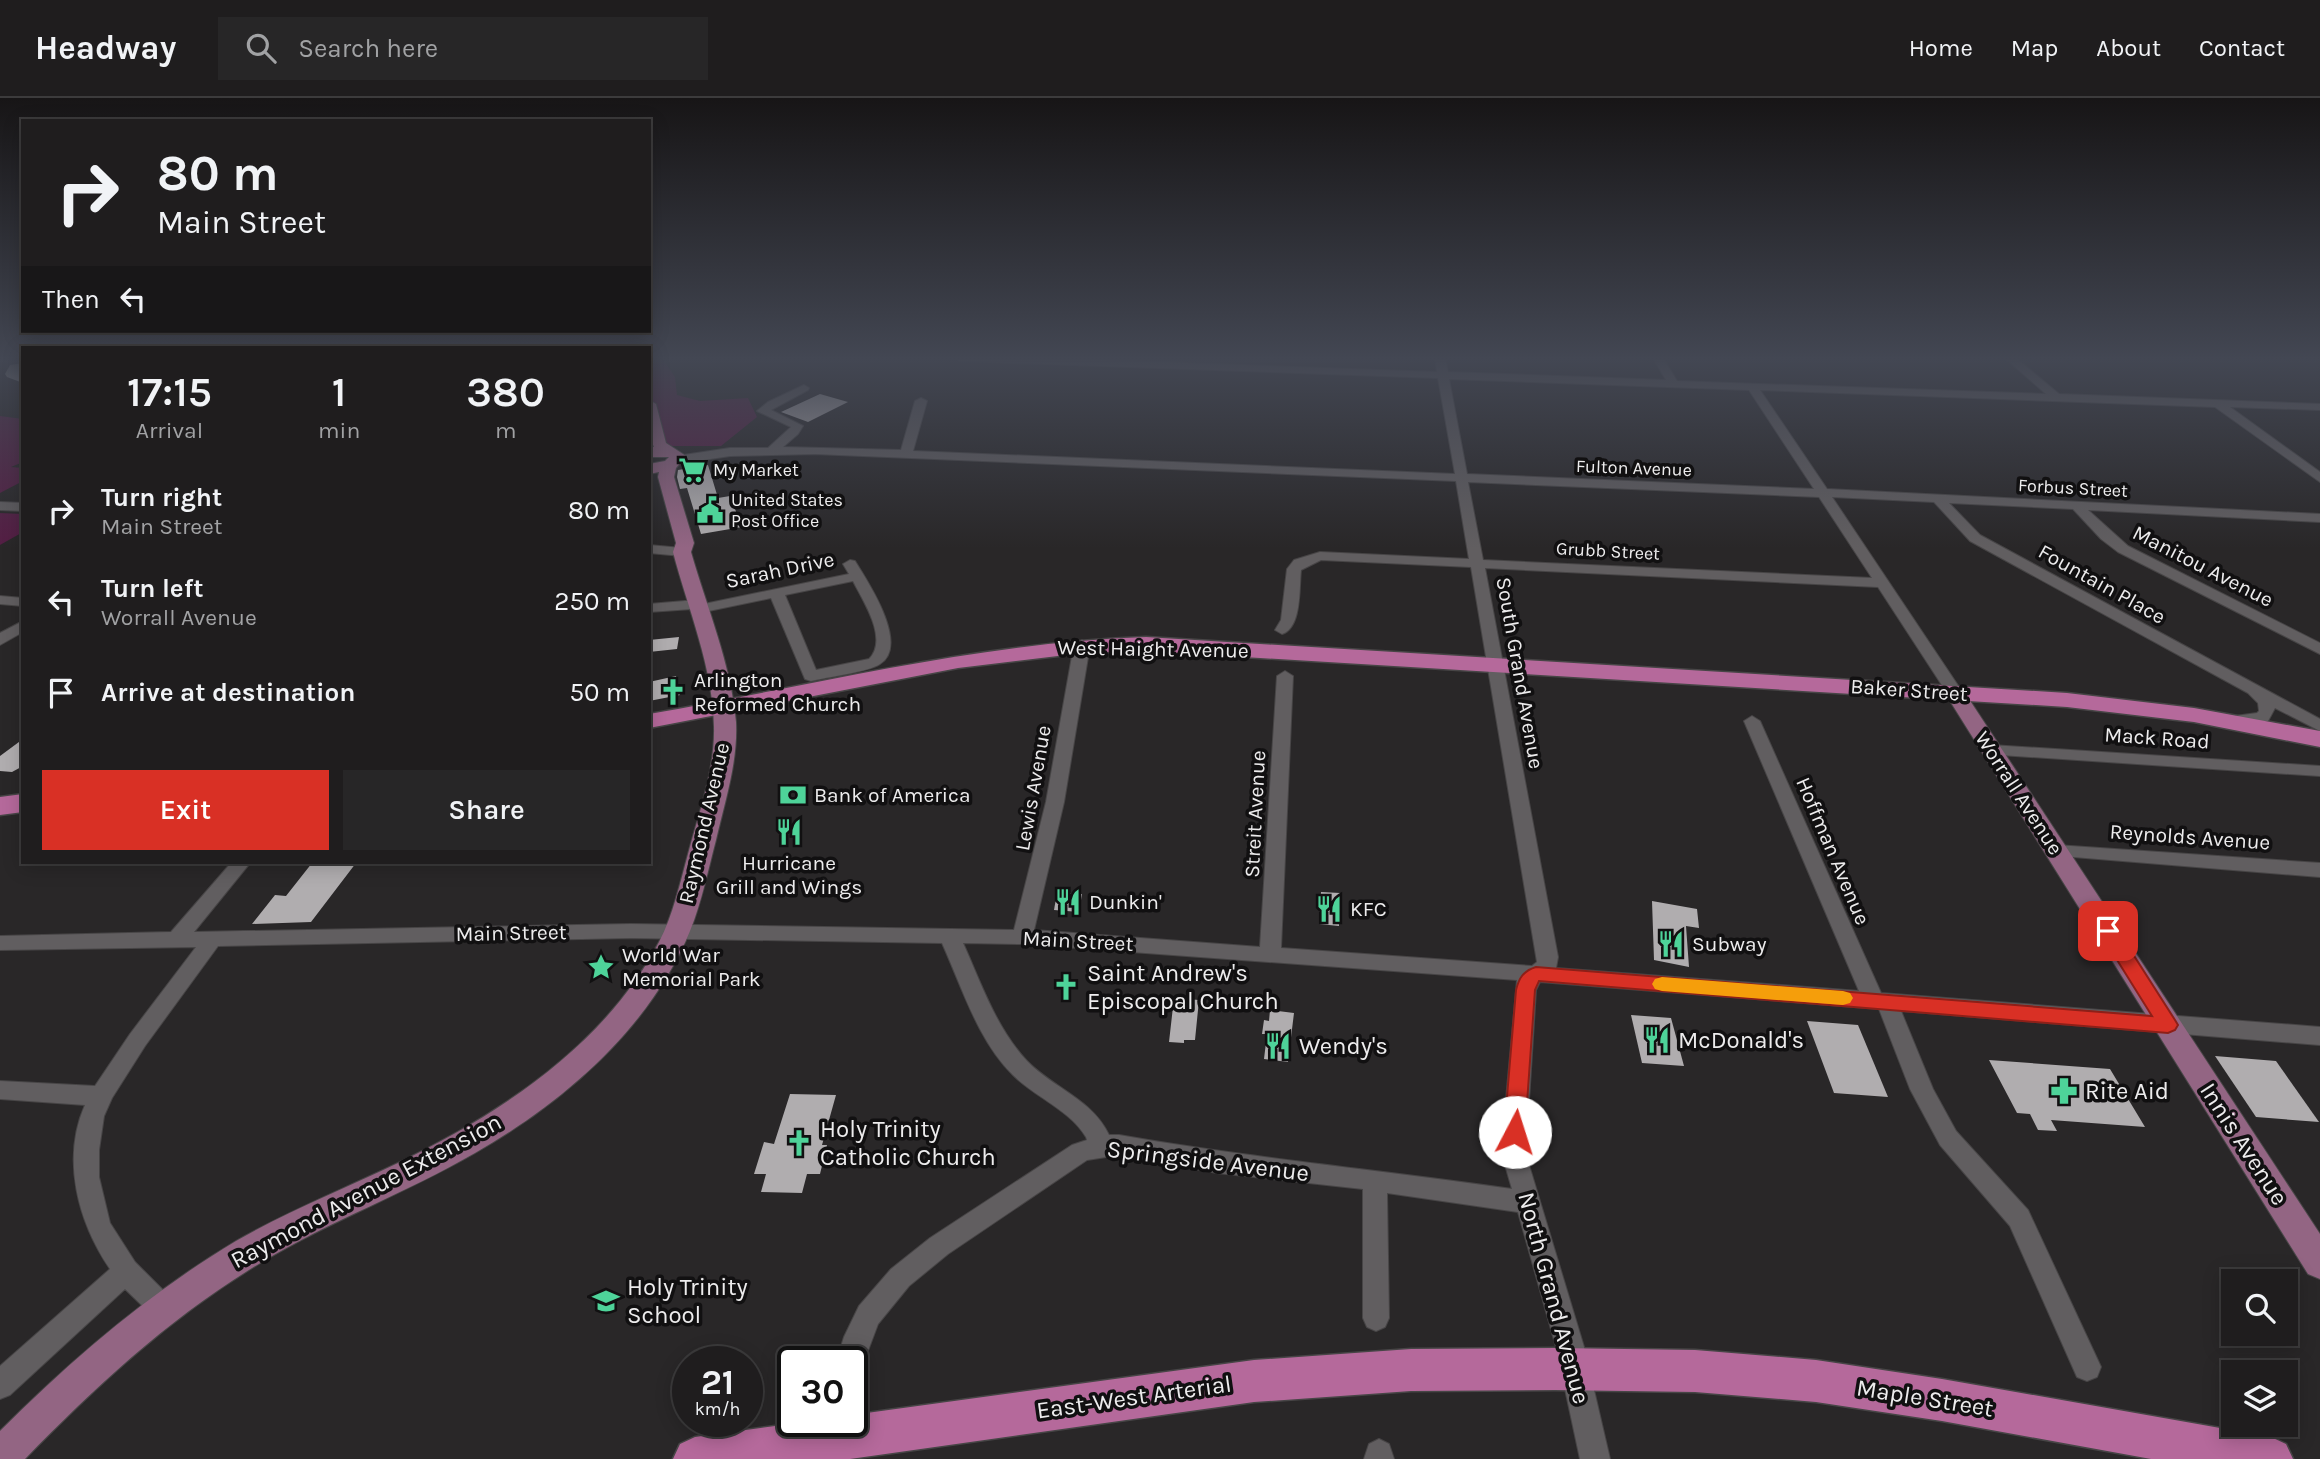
<!DOCTYPE html>
<html lang="en">
<head>
<meta charset="utf-8">
<style>
  body { margin:0; font-family:Karla,sans-serif; background:#272627; color:#f1f3f6; height:100vh; display:flex; flex-direction:column; font-size:26px; white-space:nowrap }
  * { box-sizing:border-box; margin:0 }
  p { font-size:23px; color:#a1a2a4 }
  .icon { flex:none; width:38px; height:38px; fill:none; stroke:currentColor; stroke-width:2; stroke-linecap:round; stroke-linejoin:round }
  .map { position:relative; flex:1; overflow:hidden }
  .details { position:absolute; left:21px; top:248px; width:630px; height:518px; display:flex; flex-direction:column; background:#1f1d1e; border-radius:0px; box-shadow:0 4px 18px #0003,0 0 0 2px #3c3b3c }
  .details>* { flex:none }
  .top-card { position:absolute; left:21px; top:21px; width:630px; height:214px; border-radius:0px; box-shadow:0 4px 18px #0003,0 0 0 2px #3c3b3c; background:#1f1d1e; color:#f1f3f6; overflow:hidden }
  .fabs { position:absolute; left:2221px; top:1171px; display:grid; gap:14px }
  .fabs a { display:grid; place-items:center; width:77px; height:77px; border-radius:0px; background:#1f1d1e; box-shadow:0 4px 18px #0003,0 0 0 2px #3c3b3c; font-size:35px }
  .speed { position:absolute; left:672px; top:1248px; display:flex; gap:14px; font-size:35px; font-weight:700; text-align:center }
  .speed>* { display:grid; place-content:center; width:91px; height:91px; border-radius:50%; background:#1f1d1e; box-shadow:0 4px 18px #0003,0 0 0 2px #3c3b3c; line-height:1 }
  .speed small { font-size:18px; font-weight:400 }
  .speed .limit { border:4px solid #111; border-radius:10px; background:#fff; color:#111 }
  .pin { position:absolute; display:grid; place-items:center; width:60px; height:60px; color:#fff; margin:-30px; border-radius:14px; box-shadow:0 4px 10px #0006 }
  .me { position:absolute; width:77px; margin:-38px; rotate:5deg; stroke-linejoin:round; filter:drop-shadow(0 0 5px #0008) }
  .turn { display:flex; align-items:center; gap:24px; height:147px; padding:0 21px; font-size:32px }
  .turn .icon { width:91px; height:91px; stroke-width:2.5 }
  .turn b { display:block; font-size:49px; line-height:60px }
  .then { display:flex; align-items:center; height:66px; padding:0 21px; background:#0003; gap:14px; font-size:26px }
  .eta { display:flex; justify-content:space-evenly; align-items:center; height:119px; text-align:center }
  .eta b { font-size:42px; font-weight:600; line-height:49px }
  .primary-button { display:flex; gap:14px; margin-top:auto; padding:14px 21px }
  .primary-button a { flex:1; height:80px; border-radius:0px; background:#d93025; color:#fff; font-size:28px; font-weight:600; line-height:80px; text-align:center }
  .primary-button a+a { background:#272627; color:#f1f3f6 }
  ul { padding:0; list-style:none }
  li { display:flex; align-items:center; gap:21px; height:91px; padding:0 21px }
  li div { flex:1 }
  li b { display:block; font-size:26px }
  li em { font-style:normal }
  header { display:flex; align-items:center; gap:42px; box-sizing:border-box; height:98px; padding:0 35px; background:#1f1d1e; border-bottom:2px solid #3c3b3c }
  header strong { font-size:33px }
  nav { display:flex; gap:38px; margin-inline-start:auto; font-size:24px }
  .search { width:490px; height:63px; background:#272627; display:flex; align-items:center; gap:18px; box-sizing:border-box; padding:0 24px; border-radius:0px; color:#a1a2a4; font-size:26px }
  .map>svg:first-child { display:block }
</style>
</head>
<body>
<header>
<strong>Headway</strong>
<div class="search"><svg class="icon" aria-label="search" viewBox="0 0 24 24"><circle cx="10" cy="10" r="6"/><path d="M15 15l6 6"/></svg>Search here</div>
<nav><a>Home</a><a>Map</a><a>About</a><a>Contact</a></nav>
</header>
<div class="map">
<svg width="2320" height="1361" viewBox="0 0 2320 1361">
  <rect width="100%" height="100%" fill="#292728"/>
  <!-- green -->
  <g fill="#541e44">
    <path d="M649,260H662L675,279L677,297L700,303L748,300L757,319L721,348H671L659,341L649,312Z"/>
    <path d="M0,318L23,321V364L11,369L23,370V383L0,395Z"/>
    <path d="M0,415L23,416V434L0,447Z"/>
  </g>
  <!-- building -->
  <g fill="#b0adaf">
    <path d="M23,265L20,272L23,285L7,279L5,276L10,267Z"/>
    <path d="M820,296L848,304L808,324L781,314Z"/>
    <path d="M708,367L718,400L730,398L742,429L701,436L687,390L680,391L677,379L678,372Z"/>
    <path d="M679,539L677,551L649,554V542Z"/>
    <path d="M676,578L680,597L649,603V584Z"/>
    <path d="M23,641V668L12,674L0,673V658Z"/>
    <path d="M312,765H356L311,824L252,826L275,797L286,798Z"/>
    <path d="M1321,794L1340,795L1339,828L1319,826Z"/>
    <path d="M1057,795L1082,796L1079,814L1054,812Z"/>
    <path d="M1652,803L1697,811L1699,830L1686,828L1689,869L1654,862Z"/>
    <path d="M1174,900L1199,902L1195,942H1184V945L1169,944Z"/>
    <path d="M1270,912L1294,915L1288,964L1264,961L1267,936H1262L1264,922L1269,923Z"/>
    <path d="M1631,917L1671,920L1684,968L1642,965Z"/>
    <path d="M1807,923L1858,927L1888,999L1834,995Z"/>
    <path d="M2215,958L2276,963L2319,1024L2256,1019Z"/>
    <path d="M1989,962L2110,971L2145,1029L2051,1022L2057,1033L2038,1032L2030,1016L2017,1015Z"/>
    <path d="M790,996L836,997L822,1047H827L820,1076H807L802,1095L761,1094L766,1076H754L764,1044L774,1046Z"/>
  </g>
  <g fill="none" stroke-linecap="round" stroke-linejoin="round">
    <defs>
      <g id="minor">
        <path d="M954,260H1044L1437,274L1435,260H1445L1448,274L1666,282L1653,260H1663L1677,283L2046,296L2005,260H2016L2059,296L2320,306V312L2230,309L2320,374V384L2215,309L1760,292L1827,391L2320,416V424L2088,412L2128,448L2320,545V556L2118,454L2101,441L2073,411L1949,405L1980,437L2320,621V633L2275,610L2268,623L2228,625L2226,622L2228,619L2257,615L2259,613L2258,605L2248,595L1970,443L1934,404L1832,399L1963,595L1955,600L1949,598L1878,489L1485,470L1558,859L1556,870L1859,893L1744,623L1752,618L1760,623L1881,895L2320,929V947L1901,913L1933,991L1956,1033L2028,1112L2101,1269L2097,1279L2087,1283L2077,1279L2010,1128L1940,1047L1910,991L1879,911L1540,884L1536,892L1527,1034L1529,1067L1584,1249L1610,1361H1580L1556,1249L1518,1114L1387,1095L1389,1220L1385,1229L1376,1233L1367,1229L1363,1220V1091L1217,1075L1119,1057L1087,1062L948,1156L909,1188L878,1226L860,1274L852,1277V1264H836L844,1239L859,1208L891,1171L930,1140L1072,1047L1087,1042L1086,1039C1070,1012 1035,999 1013,977C978,943 962,889 942,845L631,840L218,848L145,948L112,1000L104,1018L99,1052V1079L110,1125L135,1164L173,1202L177,1211L173,1220L164,1224L155,1220L125,1191L10,1297L0,1301V1268L110,1171C78,1124 61,1061 85,1007L0,1001V983L95,988L130,936L196,849L0,852V838L171,834L231,765H250L194,834L631,826L1014,832L1046,704L1074,547L1082,542L1090,547L1064,704L1034,832L1260,849L1277,578L1285,573L1293,578L1281,850L1532,868L1537,864L1471,469L1321,462L1301,472C1299,489 1302,530 1282,536L1275,532L1281,522L1287,471L1294,462L1320,454L1469,461L1456,383L815,356L730,358L677,366L671,362L677,358L730,350H768L791,329L757,313L768,304L804,287L809,290L808,292L771,312L803,328L798,336L783,349L901,352L915,303L921,300L927,303L913,353L1455,376L1438,280L959,263ZM1449,281L1749,292L1814,391L1467,376ZM1468,384L1819,399L1872,480L1483,462ZM963,845L1022,846L1517,882L1503,1034L1505,1067L1512,1091C1381,1072 1249,1060 1119,1037H1109C1092,1001 1053,990 1027,963C996,930 981,885 963,845Z"/>
        <path d="M0,404L23,405V413L0,412Z"/>
        <path d="M649,447L682,450L689,454L682,458L649,455Z"/>
        <path d="M850,462L855,463C868,484 910,547 880,566C869,574 826,579 811,583L805,581L771,500L699,515L692,511L649,514V506L697,502L704,506L849,476L843,466ZM853,483C863,503 889,541 869,561L816,572L785,497Z"/>
        <path d="M0,498L23,500V508L0,506Z"/>
        <path d="M23,523V534L0,547V535Z"/>
        <path d="M1991,647L2320,668V678L1985,656L1982,652Z"/>
        <path d="M2056,747L2320,765V779L2049,757L2047,753L2049,749Z"/>
        <path d="M1379,1341L1389,1346L1394,1361H1364L1369,1346Z"/>
      </g>
      <g id="major">
        <path d="M649,302L656,306L666,345L686,358L676,370L674,379L694,445L691,454C707,510 731,566 736,624C738,664 725,703 716,742C708,772 702,803 690,833C650,930 564,1004 475,1055C406,1095 330,1123 262,1164C173,1217 97,1287 25,1361H0V1333C72,1261 149,1195 236,1143C288,1113 344,1091 398,1065C500,1016 605,947 659,844C673,817 680,785 688,756C699,714 715,672 714,629C713,569 688,511 673,454L676,445L658,379L659,374L649,376V366L665,363L669,359H649V349H654L649,337Z"/>
        <path d="M1955,589L1962,591L1965,595L2320,1136V1181L2308,1176L1945,595L1948,591Z"/>
      </g>
      <g id="highway">
        <path d="M1146,539L2067,595L2194,610L2320,633V649L2194,624L2067,609L1146,553L1083,555L958,570L649,630V616C817,587 974,545 1146,539Z"/>
        <path d="M23,696V714L0,717V699Z"/>
        <path d="M1555,1250L1695,1252L1816,1262L1942,1281L2271,1339L2286,1346L2293,1361H2151L1942,1323L1816,1304L1695,1294L1555,1292L1411,1293L1254,1304L850,1361H673L680,1346L695,1339L812,1323H852V1317L1254,1262L1411,1251Z"/>
      </g>
    </defs>
    <!-- minor casing -->
    <use href="#minor" stroke="#474546" stroke-width="2"/>
    <!-- major casing -->
    <use href="#major" stroke="#474546" stroke-width="2"/>
    <!-- highway casing -->
    <use href="#highway" stroke="#474546" stroke-width="3"/>
    <!-- minor -->
    <use href="#minor" fill="#615e60" fill-rule="evenodd"/>
    <!-- major -->
    <use href="#major" fill="#936583" fill-rule="evenodd"/>
    <!-- highway -->
    <use href="#highway" fill="#b5699b" fill-rule="evenodd"/>
  </g>
  <!-- sky -->
  <linearGradient id="sky" x2="0" y2="1"><stop stop-color="#171516"/><stop offset="0.58" stop-color="#434753"/><stop offset="1" stop-color="#434753" stop-opacity="0"/></linearGradient>
  <rect width="2320" height="450" fill="url(#sky)"/>
  <!-- route -->
  <path fill="#d93025" stroke="#8d1f18" stroke-width="2" d="M2108,827L2115,828L2175,922L2178,927L2175,932L2168,935L1539,883L1535,892L1525,1034L1522,1040L1515,1043L1507,1040L1504,1034L1516,892C1519,880 1523,873 1536,869L2152,918L2099,833L2102,828Z"/>
  <!-- slow -->
  <path fill="#f59e0b" d="M1662,879L1843,893L1850,895L1853,900L1850,905L1843,907L1662,893L1655,891L1652,886L1655,881Z"/>
  <!-- icons -->
  <defs>
    <symbol id="supermarket-bare" viewBox="-9 -9 18 18"><path d="M-6-5.5h2.5l.6 2H6L4.5 2H-2.5L-4.4-4H-6ZM-1.5 3.2a1.3 1.3 0 1 0 .1 0ZM3 3.2a1.3 1.3 0 1 0 .1 0Z" fill="#4ed399" stroke="#111011" stroke-width="2.5" paint-order="stroke"/></symbol>
    <symbol id="civic-bare" viewBox="-9 -9 18 18"><path d="M-.6-6.5H3V-4.5H.6V-3L4-1V1h2V6H-6V1h2V-1L-.6-3ZM-1.2 2.5V6h2.4V2.5Z" fill="#4ed399" stroke="#111011" stroke-width="2.5" paint-order="stroke"/></symbol>
    <symbol id="church-bare" viewBox="-9 -9 18 18"><path d="M-1.2-6h2.4v3.5h3.3v2.4h-3.3V6h-2.4V-.1h-3.3v-2.4h3.3Z" fill="#4ed399" stroke="#111011" stroke-width="2.5" paint-order="stroke"/></symbol>
    <symbol id="bank-bare" viewBox="-9 -9 18 18"><path d="M-6-4H6V4H-6ZM0-2.3a2.3 2.3 0 1 0 0 4.6a2.3 2.3 0 1 0 0-4.6Z" fill="#4ed399" stroke="#111011" stroke-width="2.5" paint-order="stroke"/></symbol>
    <symbol id="restaurant-bare" viewBox="-9 -9 18 18"><path d="M-5-6h1v4h1v-4h1v4h1v-4h1v5L-1.5 .5V6h-2V.5L-5-1ZM5-6V6H3V1.5H1.5Q1.5-4 5-6Z" fill="#4ed399" stroke="#111011" stroke-width="2.5" paint-order="stroke"/></symbol>
    <symbol id="sight-bare" viewBox="-9 -9 18 18"><path d="M0-6L1.8-2.2L6-1.7L2.9 1.2L3.7 5.4L0 3.3L-3.7 5.4L-2.9 1.2L-6-1.7L-1.8-2.2Z" fill="#4ed399" stroke="#111011" stroke-width="2.5" paint-order="stroke"/></symbol>
    <symbol id="pharmacy-bare" viewBox="-9 -9 18 18"><path d="M-2-6h4v4h4v4h-4v4h-4v-4h-4v-4h4Z" fill="#4ed399" stroke="#111011" stroke-width="2.5" paint-order="stroke"/></symbol>
    <symbol id="school-bare" viewBox="-9 -9 18 18"><path d="M0-5L7-2L0 1L-7-2ZM-4 1L0 2.5L4 1V4Q0 6-4 4Z" fill="#4ed399" stroke="#111011" stroke-width="2.5" paint-order="stroke"/></symbol>
  </defs>
  <g fill-rule="evenodd">
    <use href="#supermarket-bare" x="673" y="353" width="38" height="38"/>
    <use href="#civic-bare" x="691" y="393" width="38" height="38"/>
    <use href="#church-bare" x="654" y="575" width="38" height="38"/>
    <use href="#bank-bare" x="774" y="678" width="38" height="38"/>
    <use href="#restaurant-bare" x="770" y="715" width="38" height="38"/>
    <use href="#restaurant-bare" x="1049" y="785" width="38" height="38"/>
    <use href="#restaurant-bare" x="1310" y="792" width="38" height="38"/>
    <use href="#restaurant-bare" x="1652" y="827" width="38" height="38"/>
    <use href="#sight-bare" x="582" y="850" width="38" height="38"/>
    <use href="#church-bare" x="1047" y="870" width="38" height="38"/>
    <use href="#restaurant-bare" x="1638" y="923" width="38" height="38"/>
    <use href="#restaurant-bare" x="1259" y="929" width="38" height="38"/>
    <use href="#pharmacy-bare" x="2045" y="974" width="38" height="38"/>
    <use href="#church-bare" x="780" y="1026" width="38" height="38"/>
    <use href="#school-bare" x="587" y="1184" width="38" height="38"/>
  </g>
  <g text-anchor="middle" dominant-baseline="central" stroke-width="7" stroke-linejoin="round" paint-order="stroke">
    <!-- far-street labels -->
    <g font-size="18" fill="#edeced" stroke="#111011">
      <text transform="translate(1634 370) rotate(2)">Fulton Avenue</text>
      <text transform="translate(2073 390) rotate(3)">Forbus Street</text>
      <text transform="translate(1608 453) rotate(3)">Grubb Street</text>
    </g>
    <!-- far-poi labels -->
    <g font-size="18" fill="#edeced" stroke="#111011" text-anchor="start">
      <text x="713" y="372">My Market</text>
      <text x="731" y="402">United States<tspan x="731" dy="21">Post Office</tspan></text>
    </g>
    <!-- street labels -->
    <g font-size="21" fill="#edeced" stroke="#111011">
      <text transform="translate(2203 468) rotate(27)">Manitou Avenue</text>
      <text transform="translate(780 472) rotate(-12)">Sarah Drive</text>
      <text transform="translate(2102 486) rotate(29)">Fountain Place</text>
      <text transform="translate(1153 551) rotate(1)">West Haight Avenue</text>
      <text transform="translate(1520 575) rotate(80)">South Grand Avenue</text>
      <text transform="translate(1909 592) rotate(4)">Baker Street</text>
      <text transform="translate(2157 640) rotate(4)">Mack Road</text>
      <text transform="translate(1033 690) rotate(-80)">Lewis Avenue</text>
      <text transform="translate(2019 695) rotate(57)">Worrall Avenue</text>
      <text transform="translate(1255 716) rotate(-87)">Streit Avenue</text>
      <text transform="translate(704 725) rotate(-77)">Raymond Avenue</text>
      <text transform="translate(2190 739) rotate(4)">Reynolds Avenue</text>
      <text transform="translate(1833 753) rotate(67)">Hoffman Avenue</text>
      <text transform="translate(511 835) rotate(-1)">Main Street</text>
      <text transform="translate(1078 843) rotate(3)">Main Street</text>
    </g>
    <!-- poi labels -->
    <g font-size="21" fill="#edeced" stroke="#111011" text-anchor="start">
      <text x="694" y="582">Arlington<tspan x="694" dy="24">Reformed Church</tspan></text>
      <text x="814" y="697">Bank of America</text>
      <text x="789" y="765" text-anchor="middle">Hurricane<tspan x="789" dy="24">Grill and Wings</tspan></text>
      <text x="1089" y="804">Dunkin'</text>
      <text x="1350" y="811">KFC</text>
      <text x="1692" y="846">Subway</text>
      <text x="622" y="857">World War<tspan x="622" dy="24">Memorial Park</tspan></text>
    </g>
    <!-- near-poi labels -->
    <g font-size="24" fill="#edeced" stroke="#111011" text-anchor="start">
      <text x="1087" y="875">Saint Andrew's<tspan x="1087" dy="28">Episcopal Church</tspan></text>
      <text x="1678" y="942">McDonald's</text>
      <text x="1299" y="948">Wendy's</text>
      <text x="2085" y="993">Rite Aid</text>
      <text x="820" y="1031">Holy Trinity<tspan x="820" dy="28">Catholic Church</tspan></text>
      <text x="627" y="1189">Holy Trinity<tspan x="627" dy="28">School</tspan></text>
    </g>
    <!-- near-street labels -->
    <g font-size="24" fill="#edeced" stroke="#111011">
      <text transform="translate(2244 1046) rotate(57)">Innis Avenue</text>
      <text transform="translate(1208 1063) rotate(7)">Springside Avenue</text>
      <text transform="translate(366 1093) rotate(-28)">Raymond Avenue Extension</text>
      <text transform="translate(1554 1200) rotate(75)">North Grand Avenue</text>
      <text transform="translate(1134 1299) rotate(-8)">East-West Arterial</text>
      <text transform="translate(1925 1300) rotate(9)">Maple Street</text>
    </g>
  </g>
</svg>
<div class="fabs">
<a><svg class="icon" aria-label="search" viewBox="0 0 24 24"><circle cx="10" cy="10" r="6"/><path d="M15 15l6 6"/></svg></a>
<a><svg class="icon" aria-label="layers" viewBox="0 0 24 24"><path d="M12 4l9 5-9 5-9-5zM3 14l9 5 9-5"/></svg></a>
</div>
<div class="speed"><div>21<small>km/h</small></div><div class="limit">30</div></div>
<div class="pin" style="left:2108px;top:833px;background:#d93025"><svg class="icon" aria-label="arrive" viewBox="0 0 24 24"><path d="M6 21V4h12l-3 4 3 4H6"/></svg></div>
<svg class="me" style="left:1515px;top:1034px" viewBox="-20 -20 40 40"><circle r="19" fill="#fff"/><path d="M0-13L10 11 0 6-10 11z" fill="#d93025"/></svg>
<div class="top-card">
<div class="turn"><svg class="icon" aria-label="right" viewBox="0 0 24 24"><path d="M7 20v-9h11M14 6l5 5-5 5"/></svg><div><b>80 m</b>Main Street</div></div>
<div class="then">Then<svg class="icon" aria-label="left" viewBox="0 0 24 24"><path d="M17 20v-9H6M10 6l-5 5 5 5"/></svg></div>
</div>
<section class="details">
<div class="eta">
<div><b>17:15</b><p>Arrival</p></div>
<div><b>1</b><p>min</p></div>
<div><b>380</b><p>m</p></div>
</div>
<ul>
<li><svg class="icon" aria-label="right" viewBox="0 0 24 24"><path d="M7 20v-9h11M14 6l5 5-5 5"/></svg><div><b>Turn right</b><p>Main Street</p></div><em>80 m</em></li>
<li><svg class="icon" aria-label="left" viewBox="0 0 24 24"><path d="M17 20v-9H6M10 6l-5 5 5 5"/></svg><div><b>Turn left</b><p>Worrall Avenue</p></div><em>250 m</em></li>
<li><svg class="icon" aria-label="arrive" viewBox="0 0 24 24"><path d="M6 21V4h12l-3 4 3 4H6"/></svg><div><b>Arrive at destination</b></div><em>50 m</em></li>
</ul>
<div class="primary-button"><a>Exit</a><a>Share</a></div>
</section>
</div>
</body>
</html>
